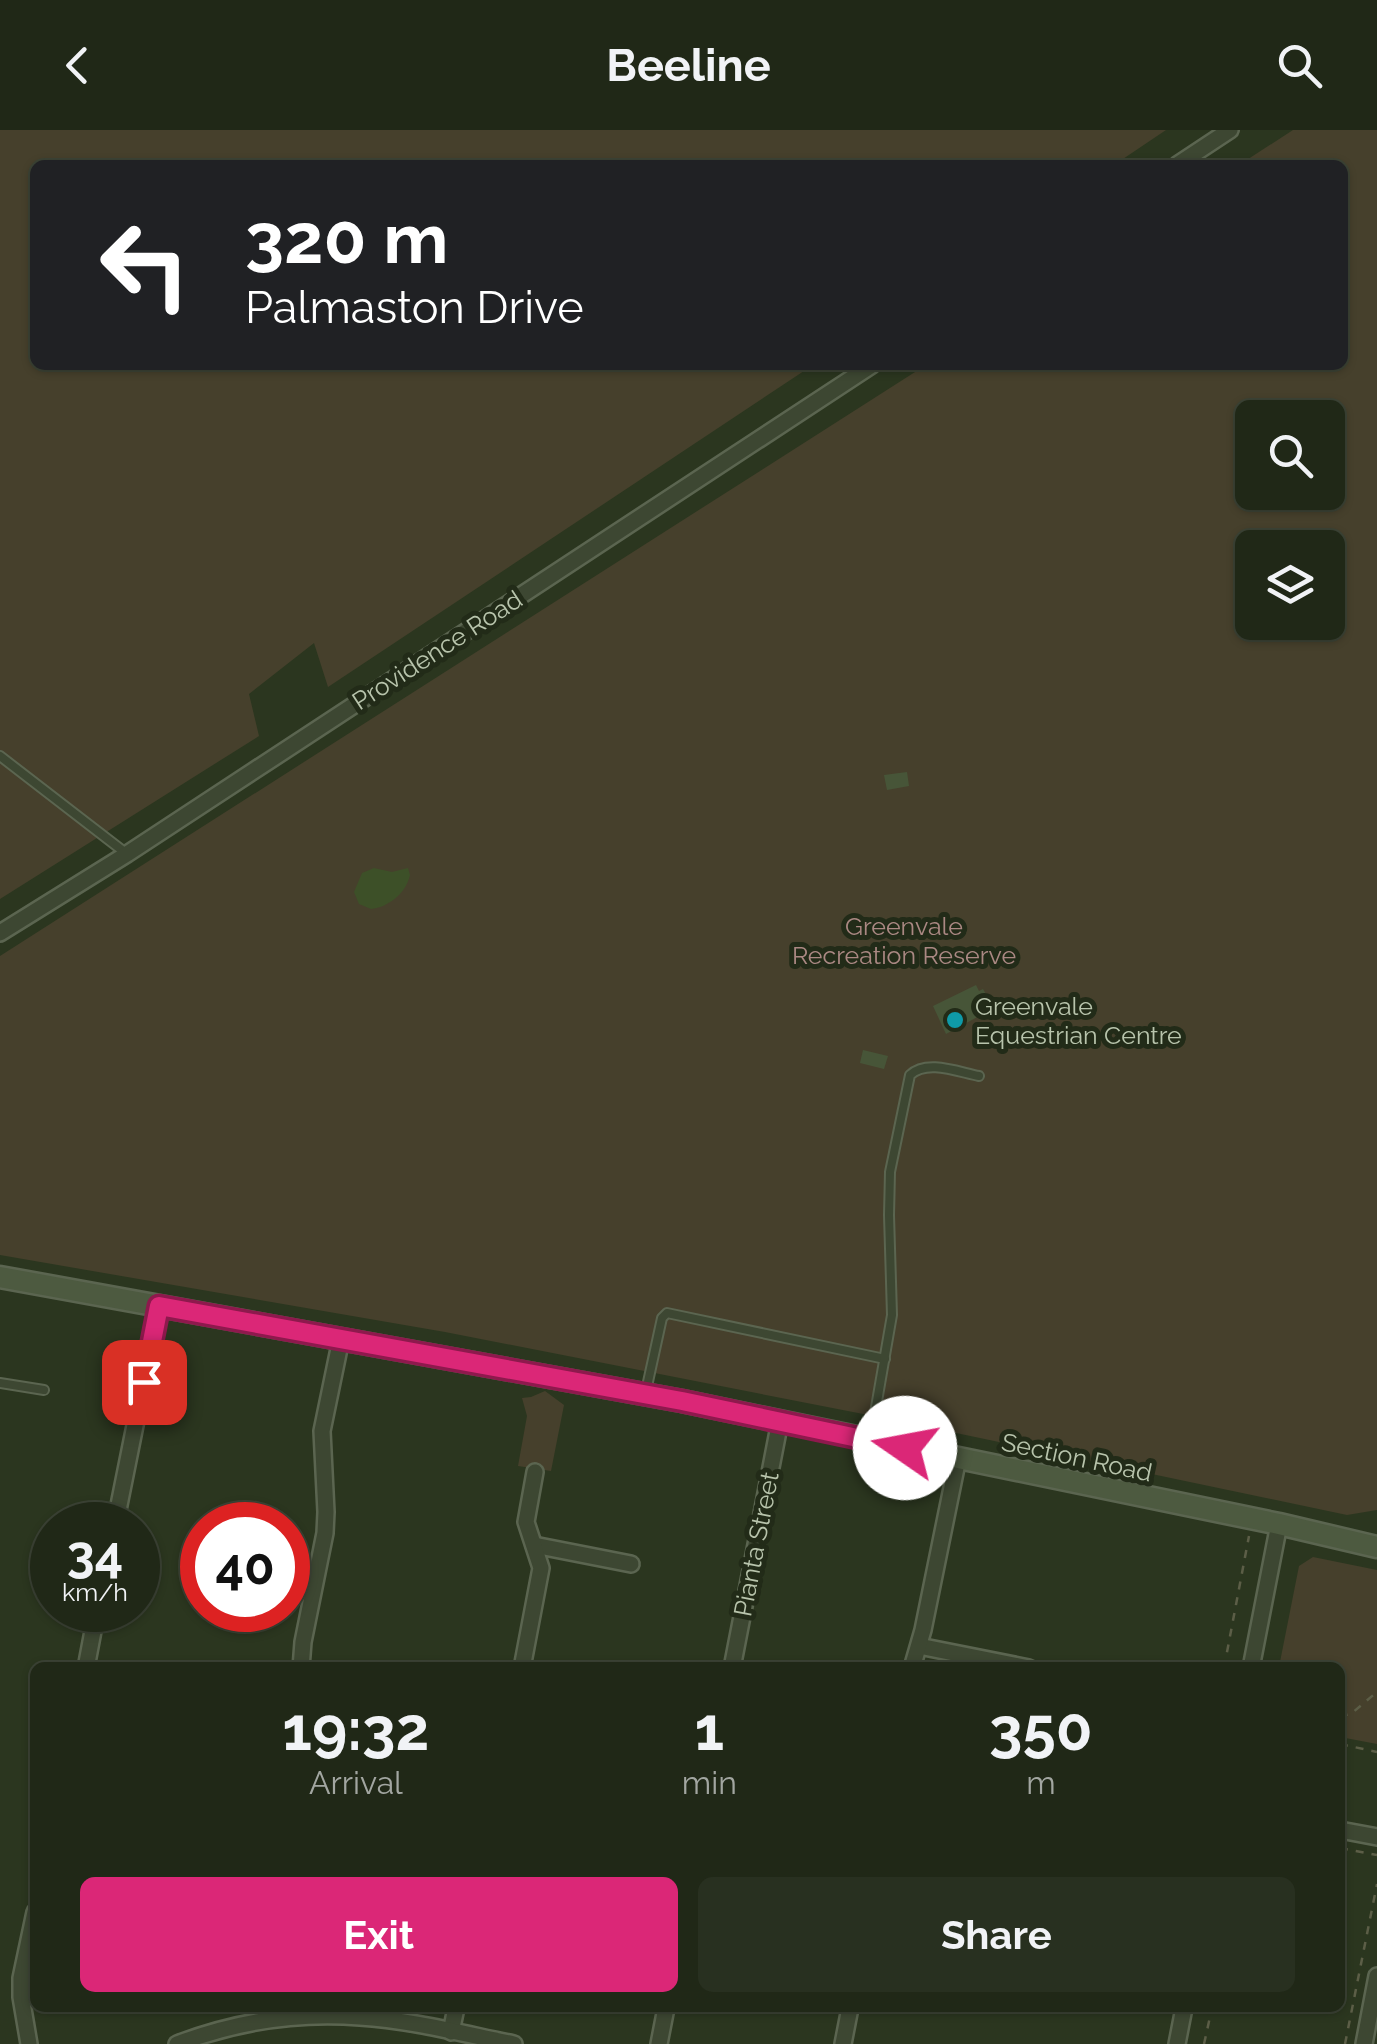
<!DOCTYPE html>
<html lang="en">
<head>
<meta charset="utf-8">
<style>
  body { margin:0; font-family:Raleway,sans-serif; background:#283020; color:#f1f3f6; height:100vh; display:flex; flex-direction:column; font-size:38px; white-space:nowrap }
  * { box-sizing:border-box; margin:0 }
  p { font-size:32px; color:#a2a6a1 }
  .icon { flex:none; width:55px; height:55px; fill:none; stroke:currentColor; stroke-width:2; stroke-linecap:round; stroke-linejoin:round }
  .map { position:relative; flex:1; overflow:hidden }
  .panel { position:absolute; left:30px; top:1532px; width:1315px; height:350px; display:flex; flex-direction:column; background:#202817; border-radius:15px; box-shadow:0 2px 8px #0004,0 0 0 2px #3d4436 }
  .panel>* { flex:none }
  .hud { position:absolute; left:30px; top:30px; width:1318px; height:210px; border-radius:15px; box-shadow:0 2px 8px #0004,0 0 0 2px #3d4436; background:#202124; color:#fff; overflow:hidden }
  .tools { position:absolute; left:1235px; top:270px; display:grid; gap:20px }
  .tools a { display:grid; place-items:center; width:110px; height:110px; border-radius:15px; background:#202817; box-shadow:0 2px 8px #0004,0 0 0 2px #3d4436; font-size:50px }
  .speed { position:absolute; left:30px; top:1372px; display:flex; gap:20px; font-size:50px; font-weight:700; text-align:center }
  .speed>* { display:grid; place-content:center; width:130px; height:130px; border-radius:50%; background:#202817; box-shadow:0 2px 8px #0004,0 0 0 2px #3d4436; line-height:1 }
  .speed small { font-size:25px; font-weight:400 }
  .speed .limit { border:15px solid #d22; background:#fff; color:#111 }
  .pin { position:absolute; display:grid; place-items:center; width:85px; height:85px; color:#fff; margin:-42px; border-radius:20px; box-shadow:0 5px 15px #0006 }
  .me { position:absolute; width:110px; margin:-55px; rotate:282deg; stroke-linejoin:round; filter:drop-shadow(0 0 8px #0008) }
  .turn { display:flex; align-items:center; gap:35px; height:210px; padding:0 50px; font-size:45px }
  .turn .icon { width:130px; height:130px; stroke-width:2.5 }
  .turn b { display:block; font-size:70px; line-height:85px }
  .eta { display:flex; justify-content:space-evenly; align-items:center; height:170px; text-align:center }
  .eta b { font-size:60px; font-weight:700; line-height:70px }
  .cta { display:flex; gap:20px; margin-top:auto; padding:20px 50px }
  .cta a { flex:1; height:115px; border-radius:15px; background:#db2777; color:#fff; font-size:40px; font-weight:700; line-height:115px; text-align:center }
  .cta a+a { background:#283020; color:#f1f3f6 }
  header { display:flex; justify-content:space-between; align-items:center; height:130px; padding:0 50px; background:#202817; font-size:45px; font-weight:700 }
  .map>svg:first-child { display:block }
</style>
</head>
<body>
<header><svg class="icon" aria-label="back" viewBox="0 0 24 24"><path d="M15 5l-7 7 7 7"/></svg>Beeline<svg class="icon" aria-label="search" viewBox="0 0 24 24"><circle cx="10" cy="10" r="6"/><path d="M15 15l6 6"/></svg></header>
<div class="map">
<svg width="1377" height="1914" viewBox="0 0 1377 1914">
  <rect width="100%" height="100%" fill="#2b361f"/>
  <!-- green -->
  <g fill="#46402c" fill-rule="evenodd">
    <path d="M0,0H1166L1114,35H35V235H813L328,557L314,513L249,564L259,606L0,769Z"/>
    <path d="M1293,0H1377V1380L1347,1385L899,1291L445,1202L0,1125V826L926,235H1342V35H1239ZM1252,288H1328V362H1252ZM1252,418H1328V492H1252Z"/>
    <path d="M545,1261L564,1275L551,1341L518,1336L527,1286L522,1268L531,1267Z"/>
    <path d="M1313,1427L1377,1440V1614L1340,1607V1538L1279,1537L1299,1436Z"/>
  </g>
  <!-- water -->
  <path fill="#3d5028" d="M374,738L392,742L408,738L410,745C406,763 389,777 371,779L359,774L354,762L362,743Z"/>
  <!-- building -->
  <g fill="#475538">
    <path d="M907,642L909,656L887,660L884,645Z"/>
    <path d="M976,855L979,861L983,859L994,878L946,904L933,876Z"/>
    <path d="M863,920L888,926L884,939L860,933Z"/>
  </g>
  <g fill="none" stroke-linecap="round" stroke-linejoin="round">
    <defs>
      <g id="lane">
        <path d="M0,626L127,724"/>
        <path d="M0,1253L44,1260"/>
        <path d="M646,1261L662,1188L667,1183L885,1229"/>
        <path d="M871,1306L892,1185L889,1085L890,1042L910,945C927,929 958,942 979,946"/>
      </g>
      <g id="street">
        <path d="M1177,35L1230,0"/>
        <path d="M0,803L127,724L872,235"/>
        <path d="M115,1395L159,1176"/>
        <path d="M534,1415L631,1434"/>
        <path d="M919,1516L1029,1538"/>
        <path d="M86,1538L97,1480"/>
        <path d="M301,1538L303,1512L325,1403L326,1382L322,1301L341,1209"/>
        <path d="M522,1538L541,1438L526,1392L535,1342"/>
        <path d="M732,1538L780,1291"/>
        <path d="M912,1538L923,1500L958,1328"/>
        <path d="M1251,1538L1279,1394"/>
        <path d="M1340,1700L1377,1707"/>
        <path d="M451,1902L456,1878"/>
        <path d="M29,1914L21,1867V1848L35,1782"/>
        <path d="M177,1914C235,1892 298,1882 360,1887C410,1890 464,1904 514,1914"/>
        <path d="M659,1914L666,1878"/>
        <path d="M843,1914L850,1878"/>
        <path d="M1177,1914L1184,1878"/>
        <path d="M1364,1914L1377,1846"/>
      </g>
      <path id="secondary" d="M0,1147L682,1271L1279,1394L1377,1417"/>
    </defs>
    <!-- lane casing -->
    <use href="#lane" stroke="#5b6550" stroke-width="12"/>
    <!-- street casing -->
    <use href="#street" stroke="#5b6550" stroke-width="20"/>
    <!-- secondary casing -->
    <use href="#secondary" stroke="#5b6550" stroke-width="25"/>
    <!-- path -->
    <g stroke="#5c5e47" stroke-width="2.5" stroke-dasharray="8 8" stroke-linecap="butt">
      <path d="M1224,1538L1249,1406"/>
      <path d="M1340,1587L1352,1583L1377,1562"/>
      <path d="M1340,1614L1377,1622"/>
      <path d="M1340,1718L1377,1725"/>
      <path d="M1157,1883L1158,1878"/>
      <path d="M1204,1914L1212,1878"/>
      <path d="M1345,1914L1377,1754"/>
    </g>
    <!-- lane -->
    <use href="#lane" stroke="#3d4732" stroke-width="8"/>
    <!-- street -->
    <use href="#street" stroke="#3d4732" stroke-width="15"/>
    <!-- secondary -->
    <use href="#secondary" stroke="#4d5a40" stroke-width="20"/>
  </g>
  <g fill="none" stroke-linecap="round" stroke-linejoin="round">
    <defs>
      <path id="route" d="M144,1252L159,1176L682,1271L905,1318"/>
    </defs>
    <!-- route casing -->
    <use href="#route" stroke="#8e194d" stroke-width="25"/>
    <!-- route -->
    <use href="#route" stroke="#db2777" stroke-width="18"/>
  </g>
  <!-- markers -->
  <circle fill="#0f9aa8" stroke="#222b18" stroke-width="4" cx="955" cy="890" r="10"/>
  <g text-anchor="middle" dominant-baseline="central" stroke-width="10" stroke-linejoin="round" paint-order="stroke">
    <!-- street labels -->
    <g font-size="25" fill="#b8c4ac" stroke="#222b18">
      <text transform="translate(437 520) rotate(-33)">Providence Road</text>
      <text transform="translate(1077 1327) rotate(12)">Section Road</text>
      <text transform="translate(756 1414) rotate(-79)">Pianta Street</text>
    </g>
    <!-- park labels -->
    <g font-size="25" fill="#aa8883" stroke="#222b18">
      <text x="904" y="796">Greenvale<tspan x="904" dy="29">Recreation Reserve</tspan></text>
    </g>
    <!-- poi labels -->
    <g font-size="25" fill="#b8c4ac" stroke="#222b18" text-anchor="start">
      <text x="975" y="876">Greenvale<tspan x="975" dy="29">Equestrian Centre</tspan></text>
    </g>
  </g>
</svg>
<div class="tools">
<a><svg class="icon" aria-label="search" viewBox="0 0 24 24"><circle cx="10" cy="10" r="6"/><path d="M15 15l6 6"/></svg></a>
<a><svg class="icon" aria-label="layers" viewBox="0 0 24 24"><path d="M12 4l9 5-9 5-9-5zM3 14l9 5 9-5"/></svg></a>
</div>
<div class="speed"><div>34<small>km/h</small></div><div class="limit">40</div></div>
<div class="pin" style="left:144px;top:1252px;background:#d93025"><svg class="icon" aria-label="arrive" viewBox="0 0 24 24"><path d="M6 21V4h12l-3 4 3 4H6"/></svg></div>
<svg class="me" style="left:905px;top:1318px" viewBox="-20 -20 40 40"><circle r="19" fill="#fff"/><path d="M0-13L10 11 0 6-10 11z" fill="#db2777"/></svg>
<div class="hud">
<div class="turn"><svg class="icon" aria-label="left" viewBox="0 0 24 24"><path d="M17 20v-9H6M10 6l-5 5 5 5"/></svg><div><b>320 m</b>Palmaston Drive</div></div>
</div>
<section class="panel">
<div class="eta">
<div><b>19:32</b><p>Arrival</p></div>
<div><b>1</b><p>min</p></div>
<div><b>350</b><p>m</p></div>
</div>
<div class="cta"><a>Exit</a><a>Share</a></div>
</section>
</div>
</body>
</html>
